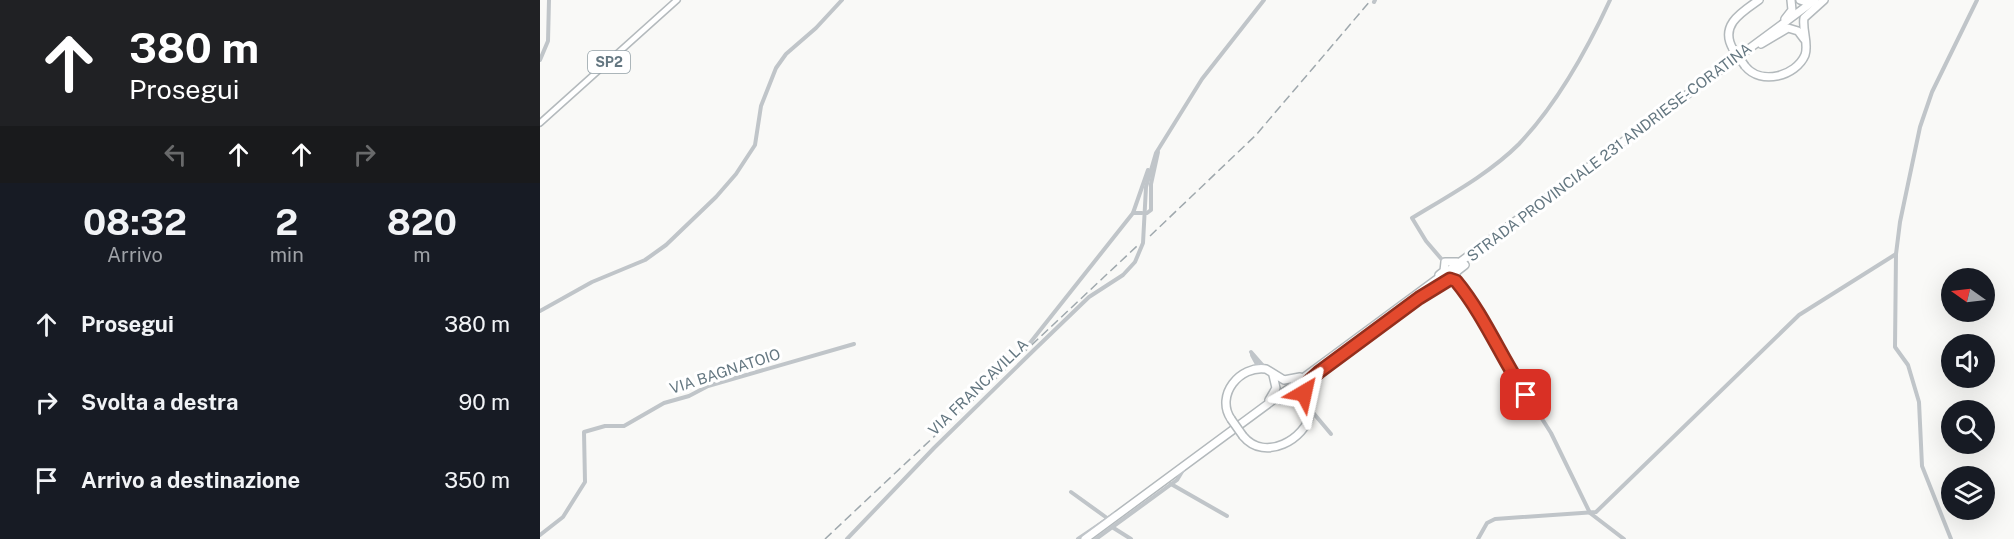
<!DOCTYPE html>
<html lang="it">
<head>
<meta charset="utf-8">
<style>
  body { margin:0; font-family:"Public Sans",sans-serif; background:#20242c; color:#f1f3f6; height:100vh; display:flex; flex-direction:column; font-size:22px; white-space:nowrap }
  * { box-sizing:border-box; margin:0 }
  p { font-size:20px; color:#9ea1a6 }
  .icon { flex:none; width:33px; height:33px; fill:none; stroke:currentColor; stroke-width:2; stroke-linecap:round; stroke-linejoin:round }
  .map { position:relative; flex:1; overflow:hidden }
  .drawer { display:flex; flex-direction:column; background:#171b24; width:540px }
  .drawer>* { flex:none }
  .hud { background:#202124; color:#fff; overflow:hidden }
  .needle { width:39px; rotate:284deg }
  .fabs { position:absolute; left:1401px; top:268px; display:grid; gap:12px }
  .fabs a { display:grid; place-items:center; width:54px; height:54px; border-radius:50%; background:#171b24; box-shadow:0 6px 24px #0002; font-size:30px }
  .pin { position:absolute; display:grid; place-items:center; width:51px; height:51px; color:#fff; margin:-26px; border-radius:12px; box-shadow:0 3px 9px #0006 }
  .me { position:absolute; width:66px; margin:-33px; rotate:36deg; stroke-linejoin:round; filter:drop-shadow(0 0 4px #0008) }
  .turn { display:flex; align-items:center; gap:21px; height:126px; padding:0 30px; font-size:27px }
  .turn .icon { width:78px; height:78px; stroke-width:2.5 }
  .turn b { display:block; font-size:42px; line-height:51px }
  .lanes { display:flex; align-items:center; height:57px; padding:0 30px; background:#0003; justify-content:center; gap:30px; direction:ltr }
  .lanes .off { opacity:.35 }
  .eta { display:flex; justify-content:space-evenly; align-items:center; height:102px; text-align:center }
  .eta b { font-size:36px; font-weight:700; line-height:42px }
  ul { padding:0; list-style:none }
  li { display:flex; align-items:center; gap:18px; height:78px; padding:0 30px }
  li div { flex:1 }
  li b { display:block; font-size:22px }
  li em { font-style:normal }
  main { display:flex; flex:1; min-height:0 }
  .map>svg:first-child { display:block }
</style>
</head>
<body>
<main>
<section class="drawer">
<div class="hud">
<div class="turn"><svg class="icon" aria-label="ahead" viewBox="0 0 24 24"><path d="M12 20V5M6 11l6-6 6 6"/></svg><div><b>380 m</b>Prosegui</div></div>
<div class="lanes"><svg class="icon off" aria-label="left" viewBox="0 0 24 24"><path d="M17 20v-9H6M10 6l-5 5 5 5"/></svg><svg class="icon" aria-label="ahead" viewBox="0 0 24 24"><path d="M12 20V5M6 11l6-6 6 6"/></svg><svg class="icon" aria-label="ahead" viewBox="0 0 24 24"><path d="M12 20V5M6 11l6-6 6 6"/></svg><svg class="icon off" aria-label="right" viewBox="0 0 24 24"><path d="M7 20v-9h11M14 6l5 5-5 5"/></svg></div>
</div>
<div class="eta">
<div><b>08:32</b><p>Arrivo</p></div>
<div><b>2</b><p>min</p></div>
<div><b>820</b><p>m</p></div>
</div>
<ul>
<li><svg class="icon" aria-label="ahead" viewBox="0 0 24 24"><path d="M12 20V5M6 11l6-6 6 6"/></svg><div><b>Prosegui</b></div><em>380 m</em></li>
<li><svg class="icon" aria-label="right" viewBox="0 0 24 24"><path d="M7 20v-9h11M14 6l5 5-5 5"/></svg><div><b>Svolta a destra</b></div><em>90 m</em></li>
<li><svg class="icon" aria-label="arrive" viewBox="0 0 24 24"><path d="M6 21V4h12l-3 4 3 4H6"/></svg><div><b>Arrivo a destinazione</b></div><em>350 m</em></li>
</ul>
</section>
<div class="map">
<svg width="1474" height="539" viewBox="0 0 1474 539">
  <rect width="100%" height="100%" fill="#f9f9f7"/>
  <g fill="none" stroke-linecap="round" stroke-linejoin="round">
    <defs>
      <path id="major" d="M0,123L137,0"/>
      <g id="highway">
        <path d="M1260,0L1266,2L1272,0"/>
        <path d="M1245,19L1252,10L1251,0"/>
        <path d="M1221,44L1248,28L1258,31L1264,39"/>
        <path d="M1193,49C1179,25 1202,12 1219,0"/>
        <path d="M1205,66C1221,86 1256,76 1265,55C1269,44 1262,30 1264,18L1284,0"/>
        <path d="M899,275L904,271L905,262H917"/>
        <path d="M896,287L908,279L916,281V272L925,265"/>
        <path d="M729,400L736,388L733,375"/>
        <path d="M741,400L755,397L766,403"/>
        <path d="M691,419C675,395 700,365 726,369L744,380L760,377"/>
        <path d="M703,436C725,463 766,438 770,414L765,387L779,372"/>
        <path d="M545,539L1275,0"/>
      </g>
    </defs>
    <!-- major casing -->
    <use href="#major" stroke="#b4babd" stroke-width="8"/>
    <!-- highway casing -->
    <use href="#highway" stroke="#b3b9bc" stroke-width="10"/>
    <!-- minor -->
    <g stroke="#c0c5c9" stroke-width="4">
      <path d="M834,2L835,0"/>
      <path d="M0,60L8,41L9,0"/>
      <path d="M593,213H602"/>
      <path d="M607,213L611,210V184L618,152"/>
      <path d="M904,262L886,241L872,218C908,196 949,174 979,144C1017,104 1047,50 1070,0"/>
      <path d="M916,282L939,311L949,335L1011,433L1050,513L1084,539"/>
      <path d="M0,311L52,282L105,260L126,245L176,197L196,174L215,145L221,106L236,68L246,54L276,28L302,0"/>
      <path d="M486,348L593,213L608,170"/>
      <path d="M711,352L725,368"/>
      <path d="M712,355L719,368"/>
      <path d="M770,409L791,434"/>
      <path d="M631,484L687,516"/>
      <path d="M531,492L567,518"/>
      <path d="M572,527L591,539"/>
      <path d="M0,535L23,517L45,482L44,432L65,426H84L124,403L149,396L168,386L314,344"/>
      <path d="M307,539L394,448L494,350L549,297L583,275L595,262L603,243L606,187L616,153L662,79L724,0"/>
      <path d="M538,539L575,514"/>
      <path d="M556,539L637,480L643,470"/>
      <path d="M938,539L947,523L955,519L1056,512L1259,315L1356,254"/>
      <path d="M1411,539L1382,466L1379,402L1368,365L1355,347L1356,254L1360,222L1380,127L1392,92L1437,0"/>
    </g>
    <!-- major -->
    <use href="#major" stroke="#fff" stroke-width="5"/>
    <!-- highway -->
    <use href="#highway" stroke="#fff" stroke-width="7"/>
    <!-- rail -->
    <g stroke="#9fa8ad" stroke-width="1.5" stroke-dasharray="9 4.5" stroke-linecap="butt">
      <path d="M610,236L716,135L831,0"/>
      <path d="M285,539L597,246"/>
    </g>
    <defs>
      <g id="highway-bridge">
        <path d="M1193,49L1205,66"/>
        <path d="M691,419L703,436"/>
      </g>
    </defs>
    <!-- highway-bridge casing -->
    <use href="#highway-bridge" stroke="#b3b9bc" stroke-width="10" stroke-linecap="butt"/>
    <!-- highway-bridge -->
    <use href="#highway-bridge" stroke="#fff" stroke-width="7"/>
  </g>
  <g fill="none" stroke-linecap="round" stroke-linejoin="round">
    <defs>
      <path id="route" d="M764,393L766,384L779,372L879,298L910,279L916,281C944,315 961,357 986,395"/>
    </defs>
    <!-- route casing -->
    <use href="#route" stroke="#942f1d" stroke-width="15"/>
    <!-- route -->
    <use href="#route" stroke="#e3492d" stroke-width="10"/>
  </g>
  <g text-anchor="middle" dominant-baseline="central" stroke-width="6" stroke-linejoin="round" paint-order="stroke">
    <!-- shield labels -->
    <rect fill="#fff" stroke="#92a0a7" stroke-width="1.5" x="48" y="51" width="42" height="22" rx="4.5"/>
    <g font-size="14" font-weight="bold" fill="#647781">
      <text x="69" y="62">SP2</text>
    </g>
    <!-- street labels -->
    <g font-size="15" fill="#647781" stroke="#fff">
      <text transform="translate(1069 152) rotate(-37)">STRADA PROVINCIALE 231 ANDRIESE-CORATINA</text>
      <text transform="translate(185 371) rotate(-18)">VIA BAGNATOIO</text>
      <text transform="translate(438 387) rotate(-44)">VIA FRANCAVILLA</text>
    </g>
  </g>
</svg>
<div class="fabs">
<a><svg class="needle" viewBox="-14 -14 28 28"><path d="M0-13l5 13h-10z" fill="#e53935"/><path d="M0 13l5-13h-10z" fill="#9ea1a6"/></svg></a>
<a><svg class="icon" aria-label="sound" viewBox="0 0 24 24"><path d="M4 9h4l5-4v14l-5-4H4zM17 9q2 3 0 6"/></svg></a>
<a><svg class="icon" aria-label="search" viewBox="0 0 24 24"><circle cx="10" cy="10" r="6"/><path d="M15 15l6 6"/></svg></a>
<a><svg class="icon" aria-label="layers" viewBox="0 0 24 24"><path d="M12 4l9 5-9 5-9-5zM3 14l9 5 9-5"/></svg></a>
</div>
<div class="pin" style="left:986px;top:395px;background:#d93025"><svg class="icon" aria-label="arrive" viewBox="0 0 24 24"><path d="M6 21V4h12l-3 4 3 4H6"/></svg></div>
<svg class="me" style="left:764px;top:393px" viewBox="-20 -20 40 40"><path d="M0-17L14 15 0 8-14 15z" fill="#e3492d" stroke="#fff" stroke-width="4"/></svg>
</div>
</main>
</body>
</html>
